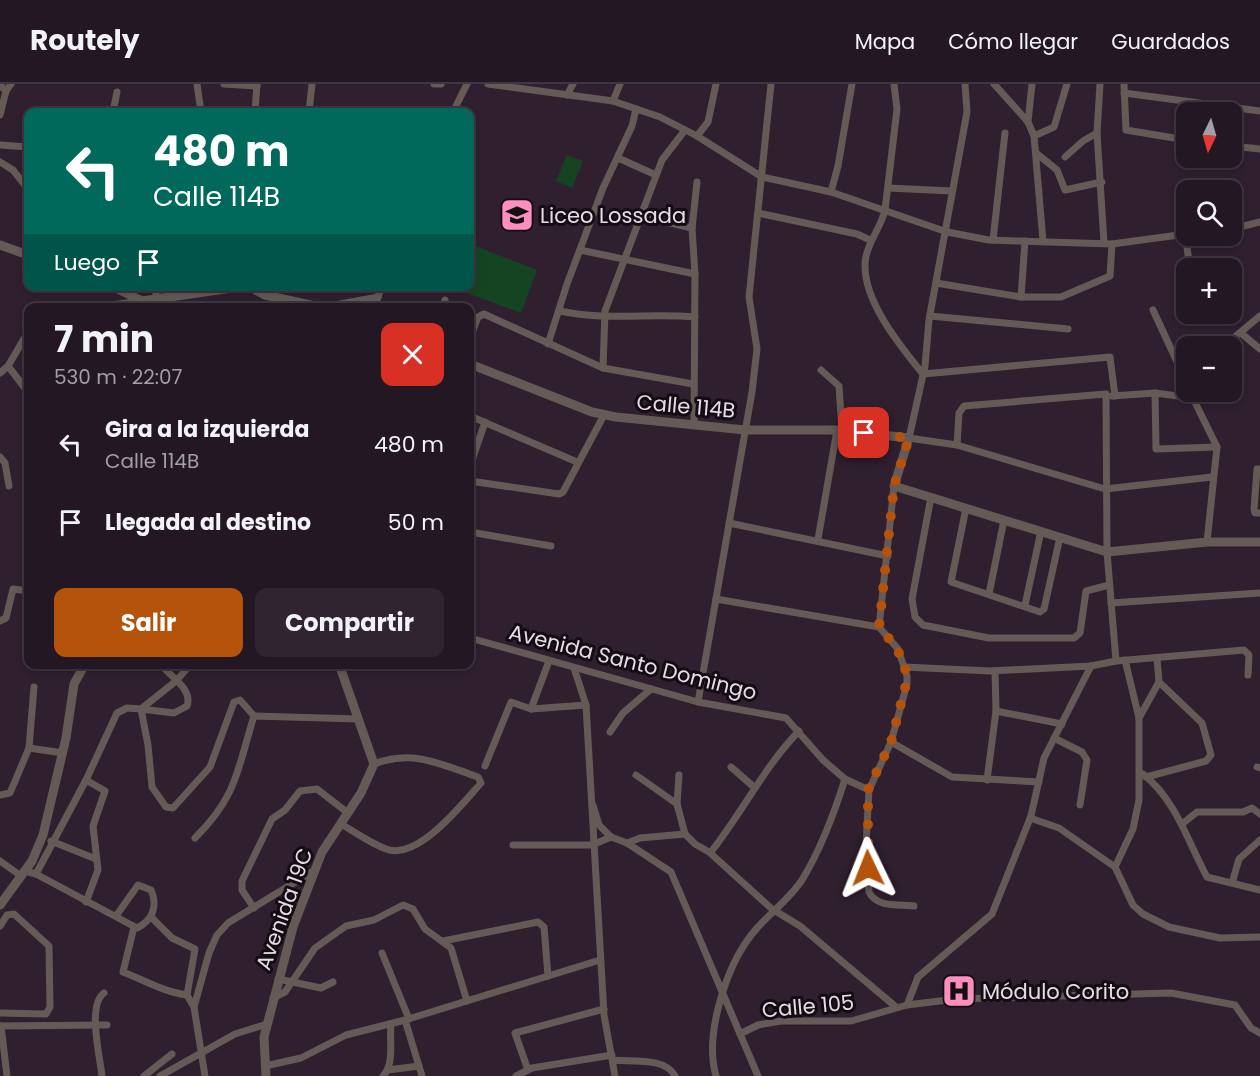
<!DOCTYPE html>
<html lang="es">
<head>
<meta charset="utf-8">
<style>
  body { margin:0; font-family:Poppins,sans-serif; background:#2f2430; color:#f1f3f6; height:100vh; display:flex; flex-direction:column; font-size:22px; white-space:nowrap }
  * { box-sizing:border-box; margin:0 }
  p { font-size:20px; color:#a39fa6 }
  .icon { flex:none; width:33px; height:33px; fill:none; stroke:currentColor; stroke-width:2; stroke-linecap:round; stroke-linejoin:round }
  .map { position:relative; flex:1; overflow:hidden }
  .sheet { position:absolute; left:24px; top:219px; width:450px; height:366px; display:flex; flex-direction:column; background:#231723; border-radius:12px; box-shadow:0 3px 9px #0003,0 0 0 2px #403641 }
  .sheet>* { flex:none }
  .hud { position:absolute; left:24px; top:24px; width:450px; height:183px; border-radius:12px; box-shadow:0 3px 9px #0003,0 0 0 2px #403641; background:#00695c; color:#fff; overflow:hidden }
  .needle { width:39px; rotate:185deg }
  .tools { position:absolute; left:1176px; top:18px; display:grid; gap:12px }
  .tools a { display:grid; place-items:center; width:66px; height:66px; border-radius:12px; background:#231723; box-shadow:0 3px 9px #0003,0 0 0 2px #403641; font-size:30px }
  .pin { position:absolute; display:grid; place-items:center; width:51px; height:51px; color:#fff; margin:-26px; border-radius:12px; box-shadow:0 3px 9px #0006 }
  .me { position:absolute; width:66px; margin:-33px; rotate:358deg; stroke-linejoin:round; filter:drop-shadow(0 0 4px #0008) }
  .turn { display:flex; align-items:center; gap:21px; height:126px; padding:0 30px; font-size:27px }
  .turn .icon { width:78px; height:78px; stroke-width:2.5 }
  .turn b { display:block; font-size:42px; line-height:51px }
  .then { display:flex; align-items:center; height:57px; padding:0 30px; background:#0003; gap:12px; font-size:22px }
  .round { display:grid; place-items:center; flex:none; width:63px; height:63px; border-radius:12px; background:#2f2430 }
  .summary { display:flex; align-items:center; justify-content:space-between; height:102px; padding:0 30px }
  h1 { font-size:36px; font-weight:700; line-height:45px }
  .button { display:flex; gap:12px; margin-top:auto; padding:12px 30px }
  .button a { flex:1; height:69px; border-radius:12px; background:#b45309; color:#fff; font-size:24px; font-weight:700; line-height:69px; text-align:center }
  .button a+a { background:#2f2430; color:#f1f3f6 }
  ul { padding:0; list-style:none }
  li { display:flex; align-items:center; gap:18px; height:78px; padding:0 30px }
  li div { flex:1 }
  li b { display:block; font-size:22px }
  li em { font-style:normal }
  header { display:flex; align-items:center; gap:36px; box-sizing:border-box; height:84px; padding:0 30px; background:#231723; border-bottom:2px solid #403641 }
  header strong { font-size:28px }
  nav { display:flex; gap:33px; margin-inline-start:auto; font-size:21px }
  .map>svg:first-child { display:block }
</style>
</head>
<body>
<header>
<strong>Routely</strong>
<nav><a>Mapa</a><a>Cómo llegar</a><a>Guardados</a></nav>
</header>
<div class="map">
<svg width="1260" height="992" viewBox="0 0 1260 992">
  <rect width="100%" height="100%" fill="#2f1f2f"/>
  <!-- park -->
  <g fill="#154422">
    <path d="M567,71L583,77L572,104L556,97Z"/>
    <path d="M470,160L537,186L521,229L451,203L470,202Z"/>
  </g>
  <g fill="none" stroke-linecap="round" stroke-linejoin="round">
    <!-- minor -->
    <g stroke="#665a57" stroke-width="7">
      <path d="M197,0L201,28"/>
      <path d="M224,0L257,2"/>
      <path d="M434,0H441"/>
      <path d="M488,0L613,17L660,33L697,52L762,93L831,108L947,148L989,156L1112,160L1186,150"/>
      <path d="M894,0L897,25L885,126C881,143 870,155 866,172C858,211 900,262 923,290L1110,273L1115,312"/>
      <path d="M965,0L967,28L929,236L925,282L909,354L957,361L1105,405L1212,393"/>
      <path d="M994,0L1028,38L1034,52L1043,157"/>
      <path d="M1100,0L1097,49L1104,159"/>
      <path d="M1124,0L1126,46L1186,56"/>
      <path d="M0,1L6,7"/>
      <path d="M1124,9L1260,27"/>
      <path d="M567,11L573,0"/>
      <path d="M613,17L620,0"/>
      <path d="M113,28L117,8"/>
      <path d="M255,28L257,0"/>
      <path d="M309,28L312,0"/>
      <path d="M453,28L467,0"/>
      <path d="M0,31L6,7L11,0"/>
      <path d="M1028,38L1032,0"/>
      <path d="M697,52L708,38L716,0"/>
      <path d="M1034,52L1054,43L1067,0"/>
      <path d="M0,61L28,63"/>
      <path d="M1232,62L1260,65"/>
      <path d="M1036,69L1057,86L1065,106L1102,98"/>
      <path d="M1065,73L1083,57L1097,49"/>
      <path d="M618,74L656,91"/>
      <path d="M0,78L13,86L28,105"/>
      <path d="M888,104L952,107"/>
      <path d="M831,108L838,82L852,0"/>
      <path d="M758,129L857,150L870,156"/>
      <path d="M640,132L692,144"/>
      <path d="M1232,145L1260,138"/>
      <path d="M1185,150L1190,184"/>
      <path d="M993,156L1005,49"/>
      <path d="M580,166L695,190"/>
      <path d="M936,199L1021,213H1061L1110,192L1112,160"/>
      <path d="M156,202V217"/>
      <path d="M1021,213L1025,157"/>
      <path d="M324,223L378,213"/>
      <path d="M88,224L142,217"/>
      <path d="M374,224L382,202"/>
      <path d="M442,224L445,216"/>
      <path d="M1153,226L1186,297"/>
      <path d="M560,227C605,237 649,229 695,233"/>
      <path d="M930,232L1068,245"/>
      <path d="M1241,249L1260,265"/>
      <path d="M470,254L478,233L484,230L603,284L693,300"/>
      <path d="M548,260L567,200L603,104L632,42L636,25"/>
      <path d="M1224,262L1260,232"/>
      <path d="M8,282L28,308"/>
      <path d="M603,284L605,227L662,76L685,46"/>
      <path d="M821,286L839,302L842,347"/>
      <path d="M0,289L8,282L28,248"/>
      <path d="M1190,308L1217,363L1207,458"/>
      <path d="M1155,309L1156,365L1217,363"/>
      <path d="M1112,312L1155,309L1193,314"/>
      <path d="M470,332L577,378"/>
      <path d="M694,341L695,190L692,144L697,98"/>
      <path d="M957,361L959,329L964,322L1106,310L1107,468L1116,577"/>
      <path d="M0,373L5,379L9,402"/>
      <path d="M470,382L485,338"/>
      <path d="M1260,385H1257L1254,425L1255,429H1260"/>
      <path d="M470,397L559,410L563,408L604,331"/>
      <path d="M931,413L912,515L915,533L923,541L989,554H1074L1080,549L1086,507L1109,501"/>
      <path d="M966,424L951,498L1040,528L1044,525L1060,453"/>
      <path d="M729,439L888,472"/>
      <path d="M470,448L551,462"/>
      <path d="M818,455L837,346"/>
      <path d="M989,510L1004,436"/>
      <path d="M716,515L879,543L898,565L907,592V600L891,658L869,706L866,761L869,808C877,824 898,820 914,822"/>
      <path d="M1111,519L1260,509"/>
      <path d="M1025,521L1041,447"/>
      <path d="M0,537L6,534L13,505L28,507"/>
      <path d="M879,543L894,402"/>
      <path d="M470,554L698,618L786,634L823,676L845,695L869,706"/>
      <path d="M160,580C171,593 193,605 187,622L174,629L141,625L148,661L152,703L166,723L173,724L210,683L234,618L240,616L254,632"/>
      <path d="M904,583L990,587L1091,582L1116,577L1244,566L1249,571L1248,591"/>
      <path d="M574,584L586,621L604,931L615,992"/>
      <path d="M698,618L752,308L757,265L749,213L771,0"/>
      <path d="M531,625L549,577"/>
      <path d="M996,627L1062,640"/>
      <path d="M1139,634L1159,598"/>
      <path d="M610,648L623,629L651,605"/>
      <path d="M1054,654L1082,668L1087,676L1080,721"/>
      <path d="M891,658L952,693L1039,698"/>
      <path d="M29,664L63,669"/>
      <path d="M485,682L511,618L531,625L586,621"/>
      <path d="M731,683L755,704"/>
      <path d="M1257,683L1260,684"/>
      <path d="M1143,690C1176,716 1188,758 1207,793L1260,806"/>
      <path d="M636,691L677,720L685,750L695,760L709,768L772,825L800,842L896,923"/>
      <path d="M1146,693L1206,677L1211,671L1202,639L1159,598L1157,574"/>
      <path d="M86,696L105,707L93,742L98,786L86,818"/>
      <path d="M987,696L996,627L995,587"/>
      <path d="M0,711L10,709L29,664L34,603"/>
      <path d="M677,720L679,691"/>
      <path d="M593,721L599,741L611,753L627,759L671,788L758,992"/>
      <path d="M1030,734L1059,744L1115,783L1133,821L1143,830L1169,843L1220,854L1260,853"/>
      <path d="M341,740C355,748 370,759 386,765C418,777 462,720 481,699L478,693C440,680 413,665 374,680"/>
      <path d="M1182,740L1197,728H1243L1252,724L1260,730"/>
      <path d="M195,754C238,711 237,686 254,632L358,635"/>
      <path d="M51,757L96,775"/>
      <path d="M627,759L640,754L685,750"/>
      <path d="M513,761H592L611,753"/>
      <path d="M711,768C742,729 764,683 799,647"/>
      <path d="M0,777L21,792"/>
      <path d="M1115,783L1133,745L1139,716V634L1125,576"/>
      <path d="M25,787L36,790L137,844C153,836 158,822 151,806L138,801L116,832"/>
      <path d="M36,790L86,696L117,629L127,624L141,625L176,597L191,580"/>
      <path d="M1232,799L1239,775L1260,756"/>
      <path d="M254,824L242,806V797L272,735L285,726L300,707L317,705L348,729"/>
      <path d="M151,833L172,854L195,865L187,911L194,923"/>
      <path d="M0,842L7,831L14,830L49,862L50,923L46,930L0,929"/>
      <path d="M134,843L123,888C144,896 164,908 187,911"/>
      <path d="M443,857L538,838L544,843L548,892"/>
      <path d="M382,869L409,935"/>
      <path d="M278,895L321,904L333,898"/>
      <path d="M273,914L285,908L315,864L346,842L374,836L403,821L413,825L425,845L451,864L467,917"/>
      <path d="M907,921L918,893L992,830L1031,732L1044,674L1091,582"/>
      <path d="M405,936L422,992"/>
      <path d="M0,942L107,941"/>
      <path d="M1,942L7,992"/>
      <path d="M740,950L758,941L781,937H851L907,921L956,915L1171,909L1235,921L1251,944L1260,949"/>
      <path d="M613,976C632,978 665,973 675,992"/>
      <path d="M265,982L301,974L346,951L405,936L600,876"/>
      <path d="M388,986L419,982"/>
      <path d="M528,986L515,949L604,925"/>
      <path d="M102,992C100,973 87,921 104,909"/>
      <path d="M144,992L172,970"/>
      <path d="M160,992L235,950L267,940"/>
      <path d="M205,992L194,923L209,869L217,851L228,839L315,786"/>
      <path d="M383,992C395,979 389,957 391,940"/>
      <path d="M516,992L532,984L612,971"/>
      <path d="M716,992C704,951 726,883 752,850C767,831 789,816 802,796C821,765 834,730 845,695"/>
    </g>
    <!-- tertiary -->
    <g stroke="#665a57" stroke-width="9">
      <path d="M0,161L28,171"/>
      <path d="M112,202L142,217L246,202"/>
      <path d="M248,202L265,211L324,224"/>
      <path d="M470,280L592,328L616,333L745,346H837L909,354L894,402L1107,468L1207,458H1260"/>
      <path d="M0,821L32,777L43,751L66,654L74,600L85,580"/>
      <path d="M266,992L264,953L293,843L322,768L361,709L374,680L339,580"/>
    </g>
  </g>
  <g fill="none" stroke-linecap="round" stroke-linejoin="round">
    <!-- route -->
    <path stroke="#b45309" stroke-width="10" stroke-dasharray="0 18" d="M864,349L909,354L894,402L879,543C894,560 908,576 906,600L891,658L868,706V784"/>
  </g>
  <!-- icons -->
  <defs>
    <symbol id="school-square" viewBox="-11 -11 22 22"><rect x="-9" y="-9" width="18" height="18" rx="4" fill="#fd8ebf" stroke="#130c13"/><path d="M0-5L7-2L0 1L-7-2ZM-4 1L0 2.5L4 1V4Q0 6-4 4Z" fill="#111"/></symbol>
    <symbol id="hospital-square" viewBox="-11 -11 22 22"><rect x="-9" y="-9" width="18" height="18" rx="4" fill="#fd8ebf" stroke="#130c13"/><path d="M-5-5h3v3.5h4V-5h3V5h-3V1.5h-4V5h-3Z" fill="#111"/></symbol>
  </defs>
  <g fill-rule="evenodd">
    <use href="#school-square" x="498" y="112" width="38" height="38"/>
    <use href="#hospital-square" x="940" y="888" width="38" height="38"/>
  </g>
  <g text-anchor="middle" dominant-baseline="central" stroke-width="6" stroke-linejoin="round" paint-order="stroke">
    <!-- poi labels -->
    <g font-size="21" fill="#e6dbe6" stroke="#130c13" text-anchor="start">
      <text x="540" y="131">Liceo Lossada</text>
      <text x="982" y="907">Módulo Corito</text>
    </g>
    <!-- street labels -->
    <g font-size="21" fill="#e6dbe6" stroke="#130c13">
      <text transform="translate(686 322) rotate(5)">Calle 114B</text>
      <text transform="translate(633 578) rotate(14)">Avenida Santo Domingo</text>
      <text transform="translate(284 825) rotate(-70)">Avenida 19C</text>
      <text transform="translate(808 922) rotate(-5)">Calle 105</text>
    </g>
  </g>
</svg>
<div class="tools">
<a><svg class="needle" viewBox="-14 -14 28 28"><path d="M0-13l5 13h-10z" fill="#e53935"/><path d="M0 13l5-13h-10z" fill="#a39fa6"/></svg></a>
<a><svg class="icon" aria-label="search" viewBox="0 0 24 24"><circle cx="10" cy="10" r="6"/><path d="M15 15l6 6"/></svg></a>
<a>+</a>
<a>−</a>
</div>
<div class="pin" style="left:864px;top:349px;background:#d93025"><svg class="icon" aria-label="arrive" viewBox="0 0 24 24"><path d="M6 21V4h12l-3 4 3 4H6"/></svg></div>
<svg class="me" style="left:868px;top:784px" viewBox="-20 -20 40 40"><path d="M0-17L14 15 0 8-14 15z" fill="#b45309" stroke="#fff" stroke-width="4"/></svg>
<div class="hud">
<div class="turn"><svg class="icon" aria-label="left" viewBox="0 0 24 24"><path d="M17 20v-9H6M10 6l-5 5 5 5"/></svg><div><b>480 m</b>Calle 114B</div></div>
<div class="then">Luego<svg class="icon" aria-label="arrive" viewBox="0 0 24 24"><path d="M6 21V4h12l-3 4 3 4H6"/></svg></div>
</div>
<section class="sheet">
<div class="summary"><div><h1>7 min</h1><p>530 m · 22:07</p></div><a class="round" style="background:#d93025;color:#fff"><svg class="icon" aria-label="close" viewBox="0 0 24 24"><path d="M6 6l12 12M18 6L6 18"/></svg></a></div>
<ul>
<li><svg class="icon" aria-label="left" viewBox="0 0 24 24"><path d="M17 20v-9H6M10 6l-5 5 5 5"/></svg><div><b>Gira a la izquierda</b><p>Calle 114B</p></div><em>480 m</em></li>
<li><svg class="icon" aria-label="arrive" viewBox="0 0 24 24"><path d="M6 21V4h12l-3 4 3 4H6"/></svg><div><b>Llegada al destino</b></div><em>50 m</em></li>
</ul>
<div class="button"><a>Salir</a><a>Compartir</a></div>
</section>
</div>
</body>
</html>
